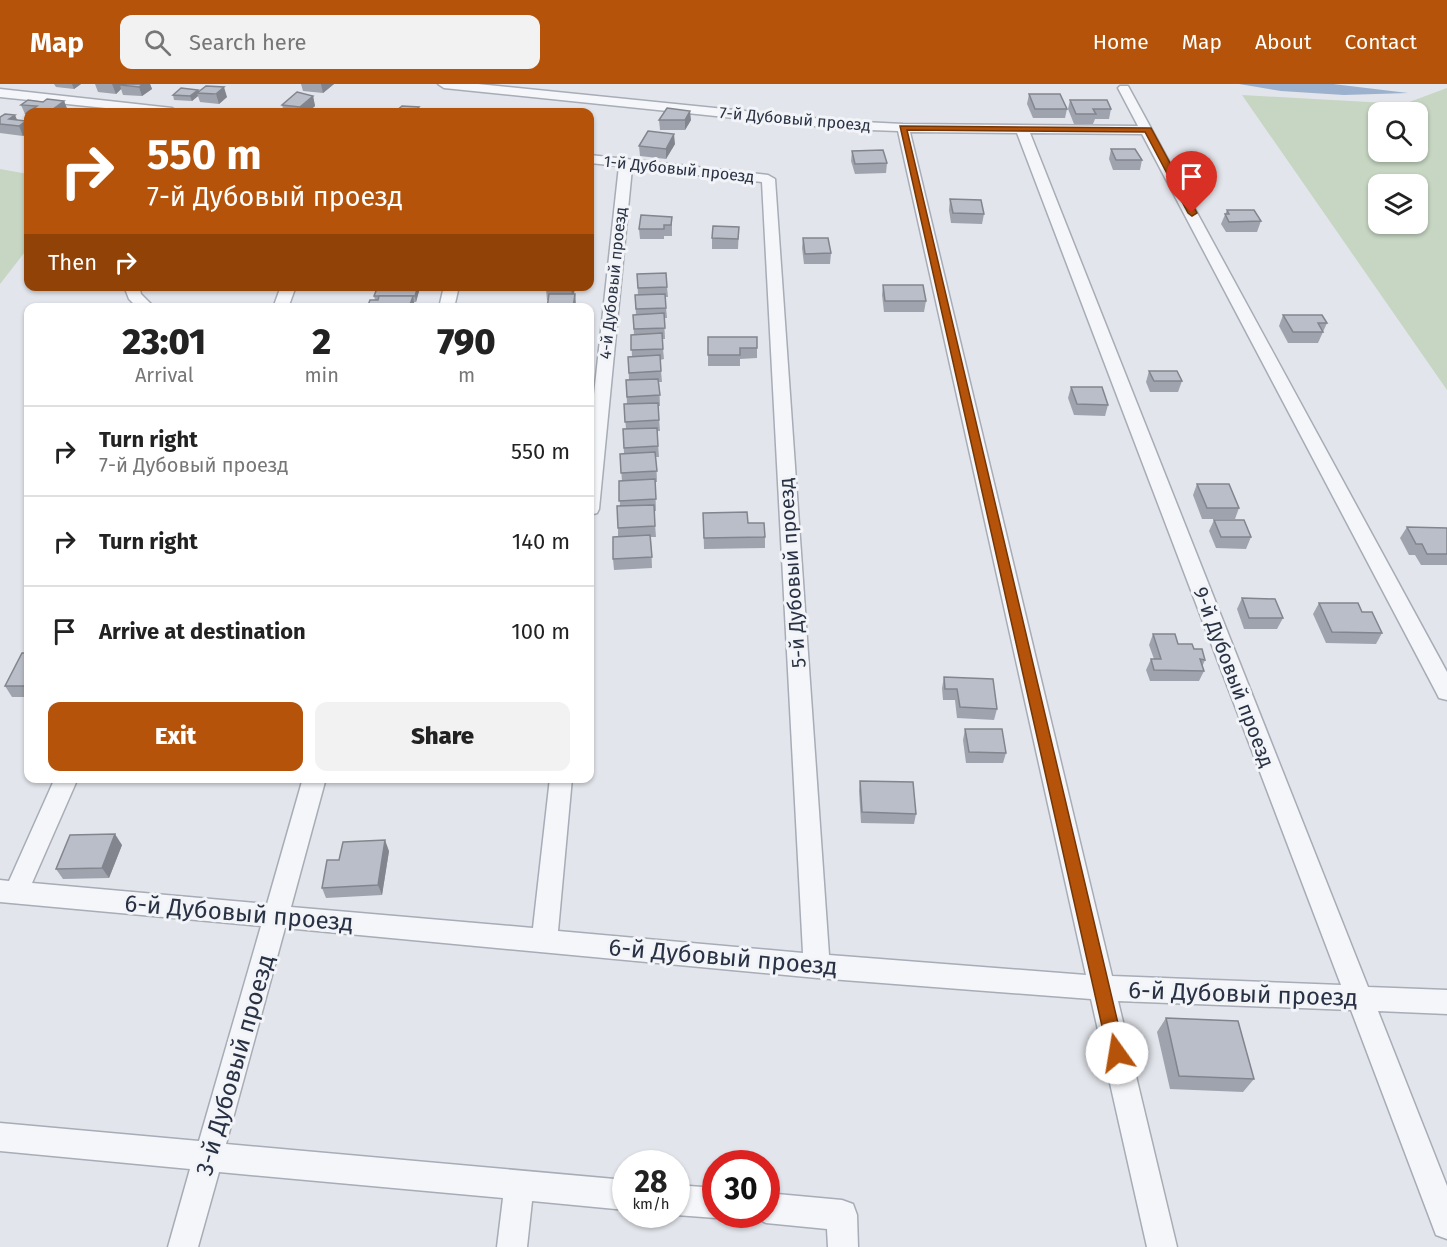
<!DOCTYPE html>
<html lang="en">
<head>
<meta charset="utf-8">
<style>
  body { margin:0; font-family:"Fira Sans",sans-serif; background:#f2f2f2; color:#222; height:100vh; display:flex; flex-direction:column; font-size:22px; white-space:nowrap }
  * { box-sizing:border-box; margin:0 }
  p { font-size:20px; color:#767676 }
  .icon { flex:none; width:33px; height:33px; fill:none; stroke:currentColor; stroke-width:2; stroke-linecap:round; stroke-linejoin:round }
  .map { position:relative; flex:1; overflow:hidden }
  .sheet { position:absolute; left:24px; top:219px; width:570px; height:480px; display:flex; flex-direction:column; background:#fff; border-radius:12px; box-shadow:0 2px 4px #0004 }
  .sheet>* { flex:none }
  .top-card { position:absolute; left:24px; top:24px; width:570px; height:183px; border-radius:12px; box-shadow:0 2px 4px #0004; background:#b45309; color:#fff; overflow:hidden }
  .fabs { position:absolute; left:1368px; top:18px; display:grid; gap:12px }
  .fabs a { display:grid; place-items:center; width:60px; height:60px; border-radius:12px; background:#fff; box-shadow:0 2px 4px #0004; font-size:30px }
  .speed { position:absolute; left:612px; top:1066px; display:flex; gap:12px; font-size:30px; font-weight:700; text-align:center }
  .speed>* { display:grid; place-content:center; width:78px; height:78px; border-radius:50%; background:#fff; box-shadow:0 2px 4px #0004; line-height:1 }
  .speed small { font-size:15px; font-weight:400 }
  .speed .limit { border:9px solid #d22; background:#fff; color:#111 }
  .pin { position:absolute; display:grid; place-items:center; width:51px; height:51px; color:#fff; margin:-62px -26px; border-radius:50% 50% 50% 0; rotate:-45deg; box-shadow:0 0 6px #0007 }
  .pin .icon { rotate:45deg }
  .me { position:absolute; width:66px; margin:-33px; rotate:347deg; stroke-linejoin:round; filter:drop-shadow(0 0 4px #0008) }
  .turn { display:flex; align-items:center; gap:21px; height:126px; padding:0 24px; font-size:27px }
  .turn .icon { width:78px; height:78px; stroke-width:2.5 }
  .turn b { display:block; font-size:42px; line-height:51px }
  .then { display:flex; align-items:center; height:57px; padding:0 24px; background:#0003; gap:12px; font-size:22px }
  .eta { display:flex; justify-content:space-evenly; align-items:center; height:102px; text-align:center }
  .eta b { font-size:36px; font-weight:800; line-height:42px }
  .primary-button { display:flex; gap:12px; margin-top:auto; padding:12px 24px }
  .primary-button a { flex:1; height:69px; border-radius:12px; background:#b45309; color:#fff; font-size:24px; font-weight:800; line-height:69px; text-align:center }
  .primary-button a+a { background:#f2f2f2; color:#222 }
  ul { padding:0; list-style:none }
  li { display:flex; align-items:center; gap:18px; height:90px; padding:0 24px; border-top:2px solid #e0e0e0 }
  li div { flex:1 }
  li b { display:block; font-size:22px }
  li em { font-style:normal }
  header { display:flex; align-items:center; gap:36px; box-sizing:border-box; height:84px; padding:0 30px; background:#b45309; color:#fff }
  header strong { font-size:28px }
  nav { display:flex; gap:33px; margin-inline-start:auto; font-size:21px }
  .search { width:420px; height:54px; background:#f2f2f2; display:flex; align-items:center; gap:15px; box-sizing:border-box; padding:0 21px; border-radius:12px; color:#767676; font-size:22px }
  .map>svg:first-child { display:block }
</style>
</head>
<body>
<header>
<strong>Map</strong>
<div class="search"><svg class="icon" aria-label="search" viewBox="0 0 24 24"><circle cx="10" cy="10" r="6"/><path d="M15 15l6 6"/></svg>Search here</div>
<nav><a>Home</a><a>Map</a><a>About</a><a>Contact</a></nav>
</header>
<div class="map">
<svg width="1447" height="1163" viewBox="0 0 1447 1163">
  <rect width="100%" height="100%" fill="#e2e5eb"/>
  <!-- green -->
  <g fill="#c6d6c2" fill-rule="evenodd">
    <path d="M1447,4V306L1242,11L1404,20ZM1378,28H1418V68H1378ZM1378,100H1418V140H1378Z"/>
    <path d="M0,85L28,90V164L0,200Z"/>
  </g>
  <!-- water -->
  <path fill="#9bb1cd" d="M1239,0H1333L1408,9L1344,11L1281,7Z"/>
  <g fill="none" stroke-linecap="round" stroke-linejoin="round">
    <defs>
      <g id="minor">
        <path d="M438,0H478L843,37L903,40L1138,42L1118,4L1120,2H1128L1447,588V616L1439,614L1436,608L1142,50L1030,49L1368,903L1447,906V930L1378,927L1447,1102V1155L1436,1151L1351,926L1118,917L1177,1163H1147L1091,915L817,894L285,844L226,1060L626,1096V1126L532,1117L527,1163H497L503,1114L219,1088L198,1163H168L190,1085L0,1067V1039L199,1057L261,842L0,818V796L9,797L55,694H78L32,799L267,820L303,694H326L291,823L533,844L550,694H572L558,847L803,869L762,98L632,84L599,425L597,429L590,431V347L619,82L590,79V71L768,91L775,95L829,871L1086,891L898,47L843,45L444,4ZM910,48L1017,49L1341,901L1112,892Z"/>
        <path d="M0,5L172,24L178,28H144L0,13Z"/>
        <path d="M124,202H139L141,210L155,224H138L129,215Z"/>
        <path d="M281,202H296L288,224H273Z"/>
        <path d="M444,202H459L454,224H439Z"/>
        <path d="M676,1101L716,1104V1131H723L716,1134L676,1131Z"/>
        <path d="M766,1109L842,1116L853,1120L857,1131L858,1163H828L827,1145L766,1139L756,1134L754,1131H766Z"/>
      </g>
    </defs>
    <!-- minor casing -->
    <use href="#minor" stroke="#a7acb6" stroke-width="3"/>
    <!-- minor -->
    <use href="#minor" fill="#f5f6f9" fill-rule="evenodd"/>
  </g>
  <!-- wall -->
  <g fill="#9fa3ad">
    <path d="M54,0H81L74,5L56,3Z"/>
    <path d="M95,0H150L152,5L142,12L123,11L121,5L116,10L98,8Z"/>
    <path d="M301,0H334L323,9L303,7Z"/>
    <path d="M198,6L199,7L227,13L219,20L200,18L198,12L192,17L174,16L173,11Z"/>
    <path d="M1029,10L1067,25L1065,34H1033L1027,20Z"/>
    <path d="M313,12L315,22L308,28H284L282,21Z"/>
    <path d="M1070,16L1111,25L1109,35H1095L1093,40H1074L1068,25Z"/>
    <path d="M64,17L68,27L28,28V32V31L25,30L21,21L43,18Z"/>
    <path d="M0,33L28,44V48L23,52L0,49Z"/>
    <path d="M659,36H691L685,46H660Z"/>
    <path d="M675,60L666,75L640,72L639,62Z"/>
    <path d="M1111,65L1142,76L1140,86H1113L1109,75Z"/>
    <path d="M852,67L887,79L886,89L855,90L851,77Z"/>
    <path d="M950,115L984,130L982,140L951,139L949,126Z"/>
    <path d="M1227,126L1261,137L1257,148H1226L1221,140Z"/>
    <path d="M672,133V152H664V155H640L639,145Z"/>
    <path d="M739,143L738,165H712V154Z"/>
    <path d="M803,154L831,169L830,180H804L802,164Z"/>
    <path d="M637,190L667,203L668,213H665L667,234H664L665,255H662L664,275L660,276L662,298H659L660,322H658L660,347H657L659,373H656L657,398H655L656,427H654L656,453H651L652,484L614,486L613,475L618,453V444L620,422L619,397H622L620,370H624L623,345H626L624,320H627L626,296H629L628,273H632L631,251H634L633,231H636L635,211H638Z"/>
    <path d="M883,201L926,217L924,228H884L882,211Z"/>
    <path d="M378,202H420L416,218H414L415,224H367L375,216L374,212Z"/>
    <path d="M575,202L574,210H575L576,224H547L548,216H547L546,205Z"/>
    <path d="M1283,231L1327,239L1318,259H1288L1279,242Z"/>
    <path d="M708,253L757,264V274L740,275V282H708Z"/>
    <path d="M1149,287L1182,297L1178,308H1150L1146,298Z"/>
    <path d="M1071,303L1108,321L1105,332L1074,331L1068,314Z"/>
    <path d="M1197,400L1239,424L1235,435H1202L1193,411Z"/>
    <path d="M703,429L748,439L765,453V464L704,465Z"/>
    <path d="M1214,436L1251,453L1246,465L1216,464L1209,447Z"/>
    <path d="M1407,443L1447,444V481H1421L1415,471H1409L1400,454Z"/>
    <path d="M1242,514L1283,534L1277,545H1244L1237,525Z"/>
    <path d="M1319,519L1362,528L1382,549L1376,560L1326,559L1313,530Z"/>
    <path d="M1153,550L1178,560L1194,565L1205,576L1202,583L1204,587L1199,597H1150L1146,586L1151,575H1154L1149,561Z"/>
    <path d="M28,569V613H12L5,602Z"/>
    <path d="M944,593L997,625L994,636L957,634L955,616H943L942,604Z"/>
    <path d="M965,645L1006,669L1003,679H966L963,656Z"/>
    <path d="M860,697L916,730L914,740L861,739L859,707Z"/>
    <path d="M122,761L109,794L63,795L56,785Z"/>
    <path d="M389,767L382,811L326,814L322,804Z"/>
    <path d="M1166,934L1254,995L1243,1008L1170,1005L1157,948Z"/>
  </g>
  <!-- shaded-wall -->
  <g fill="#82858d">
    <path d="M72,0H81L74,5Z"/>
    <path d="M112,0H124L120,1L121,5L116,10Z"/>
    <path d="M143,0H150L152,5L142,12L139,3Z"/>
    <path d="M321,0H334L323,9Z"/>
    <path d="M224,3L227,13L219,20L216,10Z"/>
    <path d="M198,6L200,9H197L198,12L192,17L190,12Z"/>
    <path d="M313,12L315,22L308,28H302L300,23Z"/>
    <path d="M64,17L68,27L66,28H49Z"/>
    <path d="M419,23L420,28H414Z"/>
    <path d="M690,27L691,36L685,46V36Z"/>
    <path d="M15,31L19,40L9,35Z"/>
    <path d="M26,37L28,44V48L23,52L19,42Z"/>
    <path d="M674,50L675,60L666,75V65Z"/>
    <path d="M418,202H420V204L416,218L415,212Z"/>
    <path d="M572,202H575L573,216L571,205Z"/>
    <path d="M575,210L576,224H573Z"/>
    <path d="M413,212L415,224H409Z"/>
    <path d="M115,750L122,761L109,794L102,784Z"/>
    <path d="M385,756L389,767L382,811L378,801Z"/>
  </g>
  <!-- building -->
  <g fill="#b9bec9" stroke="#82858d" stroke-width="1.5">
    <path d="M121,0H143L139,3L120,1Z"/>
    <path d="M206,2L224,3L216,10L197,9Z"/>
    <path d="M181,4L198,6L190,12L173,11Z"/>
    <path d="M297,8L313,12L300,23L282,21Z"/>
    <path d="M1029,10H1060L1067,25H1035Z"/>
    <path d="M47,15L64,17L49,28L27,29L37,22L21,21L28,16L43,18Z"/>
    <path d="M1070,16H1107L1111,25H1093L1096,30H1076Z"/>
    <path d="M402,22L419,23L414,28H395Z"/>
    <path d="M667,24L690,27L685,36H659Z"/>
    <path d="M5,30L15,31L9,35L26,37L19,42L0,40V33Z"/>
    <path d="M648,47L674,50L666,65L639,62Z"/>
    <path d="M1111,65H1135L1142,76H1116Z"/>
    <path d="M883,66L887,79L855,80L852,67Z"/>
    <path d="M950,115L981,116L984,130L953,129Z"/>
    <path d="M1227,126H1254L1261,137L1229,138L1225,130H1229Z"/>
    <path d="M641,131L672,133L671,141H664V145H639Z"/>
    <path d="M713,142L739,143L738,155L712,154Z"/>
    <path d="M803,154H828L831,169L805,170Z"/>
    <path d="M666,189L667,203L638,204L637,190Z"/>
    <path d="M883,201H923L926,217H885Z"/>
    <path d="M378,202H418L415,212H374Z"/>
    <path d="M546,202H572L571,205H546Z"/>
    <path d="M549,210H575L573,224H547Z"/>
    <path d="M665,210L666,224L636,225L635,211Z"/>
    <path d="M379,212H413L409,224H367L370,216H378Z"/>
    <path d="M664,229L665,244L634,245L633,231Z"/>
    <path d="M1283,231H1322L1327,239H1318L1323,248H1293Z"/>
    <path d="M662,249L663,265L631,266V251Z"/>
    <path d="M708,253H757V264H740V271H708Z"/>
    <path d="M660,271L661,287L629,289L628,273Z"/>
    <path d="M1149,287H1177L1182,297H1154Z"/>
    <path d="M658,295L660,311L627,313L626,296Z"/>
    <path d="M1071,303H1102L1108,321L1077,320Z"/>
    <path d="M658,319L659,336L625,338L624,320Z"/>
    <path d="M657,344L658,362L624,364L623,345Z"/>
    <path d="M655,368L657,387L621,389L620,370Z"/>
    <path d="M655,395L656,415L619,417V397Z"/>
    <path d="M1197,400H1229L1239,424H1207Z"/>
    <path d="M654,421L655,442L618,444L617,422Z"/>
    <path d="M747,428L748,439H764L765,453L704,454L703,429Z"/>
    <path d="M1214,436H1244L1251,453H1221Z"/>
    <path d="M1407,443L1447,444V470H1427L1422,460H1416Z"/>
    <path d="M650,451L652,473L613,475V453Z"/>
    <path d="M1242,514L1275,515L1283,534H1249Z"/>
    <path d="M1319,519H1358L1362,528H1372L1382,549L1332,548Z"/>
    <path d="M1153,550H1175L1178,560H1192L1194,565H1202L1205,576L1200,575L1204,587L1154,586L1151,575H1161Z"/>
    <path d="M22,569H28V602H5Z"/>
    <path d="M944,593L993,595L997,625L960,623L957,605H945Z"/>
    <path d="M965,645H1002L1006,669L969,668Z"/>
    <path d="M860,697L913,698L916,730L862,728Z"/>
    <path d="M115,750L102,784L56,785L70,751Z"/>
    <path d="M385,756L378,801L322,804L327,776H339L343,758Z"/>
    <path d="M1166,934L1238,937L1254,995L1179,992Z"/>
  </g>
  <!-- route -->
  <path fill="#b45309" stroke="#753606" stroke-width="1.5" d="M900,42L1151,44L1197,129L1192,132L1188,129L1145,48L907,46L1125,969L1123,975L1117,977L1110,975L1108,969Z"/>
  <g text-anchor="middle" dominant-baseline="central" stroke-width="6" stroke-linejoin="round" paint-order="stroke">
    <!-- far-street labels -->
    <g font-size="16" fill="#293244" stroke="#f2f4f8">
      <text transform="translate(795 35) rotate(5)">7-й Дубовый проезд</text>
      <text transform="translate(679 85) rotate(6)">1-й Дубовый проезд</text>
      <text transform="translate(613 199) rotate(-84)">4-й Дубовый проезд</text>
    </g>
    <!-- street labels -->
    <g font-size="20" fill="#293244" stroke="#f2f4f8">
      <text transform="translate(792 489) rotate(-94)">5-й Дубовый проезд</text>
      <text transform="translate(1234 593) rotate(69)">9-й Дубовый проезд</text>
    </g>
    <!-- near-street labels -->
    <g font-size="24" fill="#293244" stroke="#f2f4f8">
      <text transform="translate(239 829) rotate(5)">6-й Дубовый проезд</text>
      <text transform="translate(723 873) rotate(5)">6-й Дубовый проезд</text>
      <text transform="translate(1243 910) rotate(2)">6-й Дубовый проезд</text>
      <text transform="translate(235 981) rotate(-74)">3-й Дубовый проезд</text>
    </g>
  </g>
</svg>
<div class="fabs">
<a><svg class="icon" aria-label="search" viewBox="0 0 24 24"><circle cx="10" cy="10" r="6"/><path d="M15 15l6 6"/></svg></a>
<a><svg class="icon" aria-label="layers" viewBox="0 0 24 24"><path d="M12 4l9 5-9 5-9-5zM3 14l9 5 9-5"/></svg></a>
</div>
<div class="speed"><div>28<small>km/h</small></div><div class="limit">30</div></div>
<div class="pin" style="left:1192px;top:129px;background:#d93025"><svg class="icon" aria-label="arrive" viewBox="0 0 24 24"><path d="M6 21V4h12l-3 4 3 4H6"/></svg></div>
<svg class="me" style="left:1117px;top:969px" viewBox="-20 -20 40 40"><circle r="19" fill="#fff"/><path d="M0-13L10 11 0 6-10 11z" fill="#b45309"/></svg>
<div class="top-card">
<div class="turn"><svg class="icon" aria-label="right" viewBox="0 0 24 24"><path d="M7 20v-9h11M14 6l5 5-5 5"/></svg><div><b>550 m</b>7-й Дубовый проезд</div></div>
<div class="then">Then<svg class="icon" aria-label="right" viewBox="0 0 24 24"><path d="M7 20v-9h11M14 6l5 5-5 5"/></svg></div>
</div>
<section class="sheet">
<div class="eta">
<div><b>23:01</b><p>Arrival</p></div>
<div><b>2</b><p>min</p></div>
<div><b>790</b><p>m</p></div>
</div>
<ul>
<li><svg class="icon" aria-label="right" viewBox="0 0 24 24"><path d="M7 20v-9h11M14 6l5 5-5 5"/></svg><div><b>Turn right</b><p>7-й Дубовый проезд</p></div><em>550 m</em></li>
<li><svg class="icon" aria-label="right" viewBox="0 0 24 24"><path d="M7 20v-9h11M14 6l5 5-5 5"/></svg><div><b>Turn right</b></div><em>140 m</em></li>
<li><svg class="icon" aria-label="arrive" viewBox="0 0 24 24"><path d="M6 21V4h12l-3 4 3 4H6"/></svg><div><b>Arrive at destination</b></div><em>100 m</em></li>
</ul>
<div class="primary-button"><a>Exit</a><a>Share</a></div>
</section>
</div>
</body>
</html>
